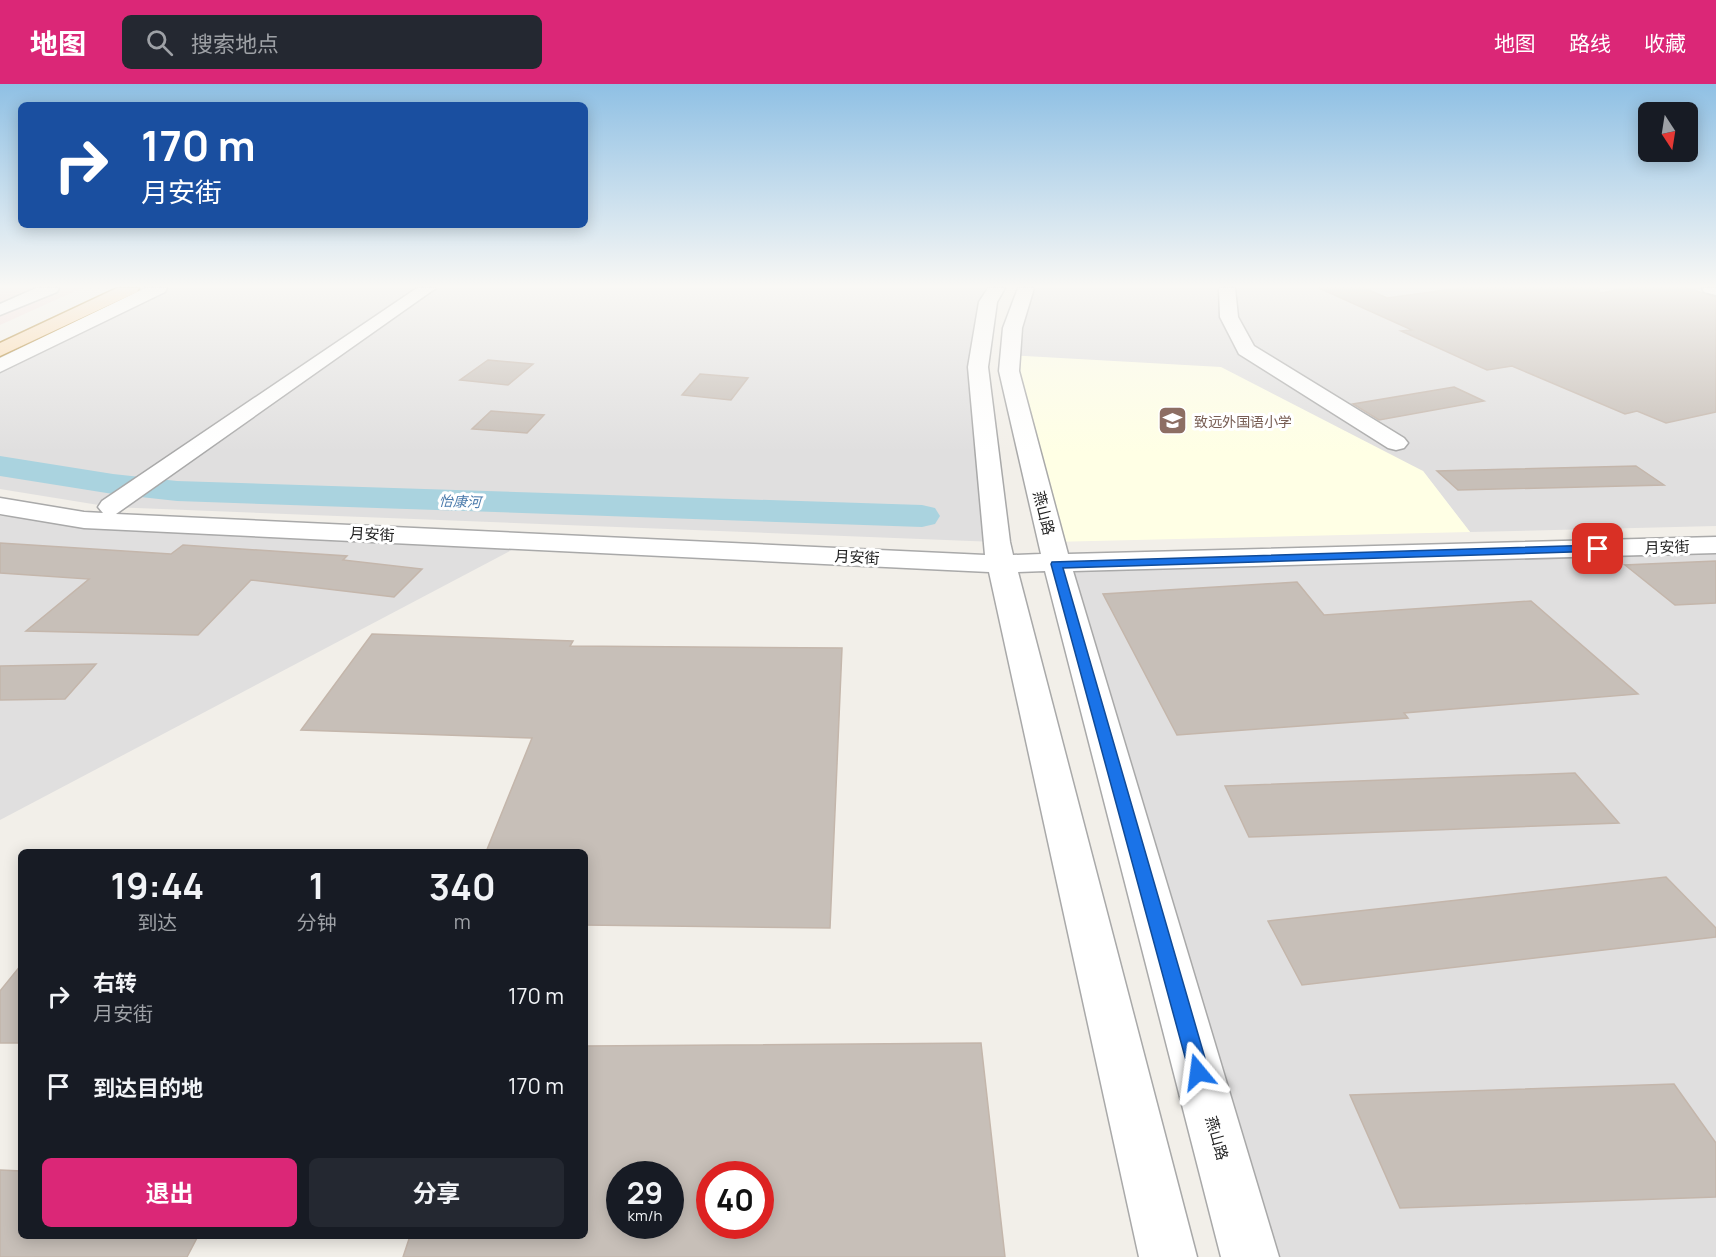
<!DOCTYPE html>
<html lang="zh">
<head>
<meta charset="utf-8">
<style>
  body { margin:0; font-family:Manrope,"Noto Sans SC",sans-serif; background:#242831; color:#f1f3f6; height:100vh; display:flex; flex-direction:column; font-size:22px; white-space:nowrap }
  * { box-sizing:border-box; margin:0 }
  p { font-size:20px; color:#9ea1a6 }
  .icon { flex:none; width:33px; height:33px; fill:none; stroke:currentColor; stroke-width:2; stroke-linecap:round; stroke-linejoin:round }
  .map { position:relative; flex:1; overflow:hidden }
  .drawer { position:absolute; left:18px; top:765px; width:570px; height:390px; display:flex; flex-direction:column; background:#171b24; border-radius:9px; box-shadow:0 3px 15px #0003 }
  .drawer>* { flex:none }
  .top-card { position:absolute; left:18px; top:18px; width:570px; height:126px; border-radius:9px; box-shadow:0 3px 15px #0003; background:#1a4fa0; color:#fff; overflow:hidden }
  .needle { width:39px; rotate:168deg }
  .tools { position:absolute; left:1638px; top:18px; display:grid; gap:12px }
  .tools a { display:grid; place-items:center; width:60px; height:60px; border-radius:9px; background:#171b24; box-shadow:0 3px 15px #0003; font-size:30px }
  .speed { position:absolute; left:606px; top:1077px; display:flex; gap:12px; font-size:30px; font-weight:700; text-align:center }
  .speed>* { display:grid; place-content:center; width:78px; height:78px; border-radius:50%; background:#171b24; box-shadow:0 3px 15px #0003; line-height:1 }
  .speed small { font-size:15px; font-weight:400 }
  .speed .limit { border:9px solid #d22; background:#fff; color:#111 }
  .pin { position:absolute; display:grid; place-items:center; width:51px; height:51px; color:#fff; margin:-26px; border-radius:12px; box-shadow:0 3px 9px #0006 }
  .me { position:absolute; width:66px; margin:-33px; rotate:344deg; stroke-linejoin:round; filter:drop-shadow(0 0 4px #0008) }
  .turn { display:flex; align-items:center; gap:21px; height:126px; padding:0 24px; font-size:27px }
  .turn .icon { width:78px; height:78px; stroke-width:2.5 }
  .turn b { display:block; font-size:42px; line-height:51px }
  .eta { display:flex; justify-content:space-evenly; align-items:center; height:102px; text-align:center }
  .eta b { font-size:36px; font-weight:700; line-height:42px }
  .cta { display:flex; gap:12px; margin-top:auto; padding:12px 24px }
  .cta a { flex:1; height:69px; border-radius:9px; background:#db2777; color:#fff; font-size:24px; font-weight:700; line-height:69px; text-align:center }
  .cta a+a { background:#242831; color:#f1f3f6 }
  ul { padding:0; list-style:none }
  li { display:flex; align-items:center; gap:18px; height:90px; padding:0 24px }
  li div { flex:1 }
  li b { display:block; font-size:22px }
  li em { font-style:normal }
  header { display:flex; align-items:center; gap:36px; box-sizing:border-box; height:84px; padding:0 30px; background:#db2777; color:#fff }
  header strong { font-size:28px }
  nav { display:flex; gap:33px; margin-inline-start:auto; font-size:21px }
  .search { width:420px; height:54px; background:#242831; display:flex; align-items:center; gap:15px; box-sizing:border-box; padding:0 21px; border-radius:9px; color:#9ea1a6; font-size:22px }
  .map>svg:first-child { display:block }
</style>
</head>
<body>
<header>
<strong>地图</strong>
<div class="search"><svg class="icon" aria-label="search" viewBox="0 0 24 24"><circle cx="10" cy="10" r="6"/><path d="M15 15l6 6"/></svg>搜索地点</div>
<nav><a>地图</a><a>路线</a><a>收藏</a></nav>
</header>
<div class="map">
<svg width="1716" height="1173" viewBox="0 0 1716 1173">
  <rect width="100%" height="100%" fill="#f2efe9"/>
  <!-- residential -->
  <g fill="#e0dfdf">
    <path d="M131,204H997L978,283L996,458L111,423L0,405V266Z"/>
    <path d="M1026,204H1716V442L1470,448L1423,387L1009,271Z"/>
    <path d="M0,432L84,436L527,458L0,736Z"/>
    <path d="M1716,461V1173H1267L1057,480Z"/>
  </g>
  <!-- commercial -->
  <path fill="#f2dad9" d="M0,204H82L0,241Z"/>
  <!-- education -->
  <path fill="#ffffe5" d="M1009,271L1221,283L1423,387L1470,448L1051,458Z"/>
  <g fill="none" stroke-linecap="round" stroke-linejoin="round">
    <!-- river -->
    <path fill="#aad3df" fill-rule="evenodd" d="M0,372L113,390L177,397L922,421L935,424L940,432L935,440L922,443L177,417L113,410L0,392Z"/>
  </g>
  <!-- building -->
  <g fill="#c7bfb8" stroke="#c4b6ab" stroke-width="1.5" fill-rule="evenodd">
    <path d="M1319,204H1365L1387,214L1460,204H1599L1600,209L1630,204H1687L1716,213V328L1666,339L1637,327L1625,330L1512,282L1487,286L1401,247L1412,246Z"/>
    <path d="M488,276L533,280L508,301L460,296Z"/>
    <path d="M700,290L748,294L731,316L682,311Z"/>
    <path d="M1454,303L1484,317L1379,336L1353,320Z"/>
    <path d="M491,327L544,331L527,349L472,345Z"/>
    <path d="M1636,382L1664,401L1458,406L1437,387Z"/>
    <path d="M0,459L171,470L183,461L347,472L343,476L422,485L394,513L251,496L198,551L26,547L89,495L0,489Z"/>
    <path d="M1716,477V519L1675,521L1625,481Z"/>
    <path d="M1297,498L1324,531L1531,517L1638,610L1404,629L1408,634L1177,651L1103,510Z"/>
    <path d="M372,550L573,557L570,562L842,564L830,844L585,841V768H486L532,654L301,646Z"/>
    <path d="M96,580L65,615L0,616V582Z"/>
    <path d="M1575,689L1619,739L1249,753L1225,702Z"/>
    <path d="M1666,793L1716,844V853L1302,901L1268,837Z"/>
    <path d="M21,881V959H0V907Z"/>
    <path d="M981,959L1005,1173H403L410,1152H585V962ZM620,1090H670V1142H620ZM710,1090H760V1142H710Z"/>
    <path d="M1674,1000L1716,1059V1113L1400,1124L1350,1011Z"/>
    <path d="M0,1086L21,1087V1152H198L187,1173H0Z"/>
  </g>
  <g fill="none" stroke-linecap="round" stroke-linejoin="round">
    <defs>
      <g id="minor">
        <path d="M36,204H59L57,208L0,231V220Z"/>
        <path d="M145,204H167L165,208L0,288V274Z"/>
        <path d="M417,204H436L116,430L985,471L968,283L979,218L988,204H1005L997,218L988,283L1010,458L1013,471L1041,470L999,287L1003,244L1018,204H1034L1022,244L1019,287L1068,470L1716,453V469L1073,487L1279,1173H1221L1045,487L1018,488L1197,1173H1139L989,488L84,444L0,430V414L84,428L103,429L98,423L102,417Z"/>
        <path d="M1219,204H1235L1238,233L1254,262L1404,354L1408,359L1404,364L1396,366L1388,364L1239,270L1220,233Z"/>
        <path d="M1702,204H1716V211L1704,208Z"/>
      </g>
      <path id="major" d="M117,204H139L137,208L0,272V259Z"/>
    </defs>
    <!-- minor casing -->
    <use href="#minor" stroke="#a9a9a9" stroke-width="3"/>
    <!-- major casing -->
    <use href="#major" stroke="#a06b00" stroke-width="3"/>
    <!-- minor -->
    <use href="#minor" fill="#fff" fill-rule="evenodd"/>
    <!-- major -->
    <use href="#major" fill="#fcd6a4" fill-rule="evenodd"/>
  </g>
  <!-- sky -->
  <linearGradient id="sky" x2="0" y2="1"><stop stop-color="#8fc0e4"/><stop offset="0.55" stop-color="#f9f8f5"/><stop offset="1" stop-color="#f9f8f5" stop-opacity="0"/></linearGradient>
  <rect width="1716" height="368" fill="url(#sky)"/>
  <!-- route -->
  <path fill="#1a73e8" stroke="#114b97" stroke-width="1.5" d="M1598,461L1602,462V467L1063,484L1209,988L1206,995L1198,998L1191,995L1051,480L1052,478Z"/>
  <!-- icons -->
  <defs>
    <symbol id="school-square" viewBox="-11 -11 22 22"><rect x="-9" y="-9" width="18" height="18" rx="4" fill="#8d6e63" stroke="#fff"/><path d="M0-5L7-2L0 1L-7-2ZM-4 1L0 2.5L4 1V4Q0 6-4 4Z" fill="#fff"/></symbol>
  </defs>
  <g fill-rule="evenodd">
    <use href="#school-square" x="1156" y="320" width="33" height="33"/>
  </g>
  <g text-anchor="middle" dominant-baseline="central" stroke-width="6" stroke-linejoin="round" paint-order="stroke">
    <!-- far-education labels -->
    <g font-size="14" fill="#785e54" stroke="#fff" text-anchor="start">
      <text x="1194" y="337">致远外国语小学</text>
    </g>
    <!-- far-water labels -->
    <g font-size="14" font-style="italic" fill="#4a7aab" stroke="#fff">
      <text transform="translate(460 417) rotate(2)">怡康河</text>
    </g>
    <!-- street labels -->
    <g font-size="15" fill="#222" stroke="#fff">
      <text transform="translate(1044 429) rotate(76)">燕山路</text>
      <text transform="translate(372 450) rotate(3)">月安街</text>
      <text transform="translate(1667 463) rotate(-2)">月安街</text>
      <text transform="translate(857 473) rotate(3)">月安街</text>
      <text transform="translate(1217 1054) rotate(74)">燕山路</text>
    </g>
  </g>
</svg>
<div class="tools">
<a><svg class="needle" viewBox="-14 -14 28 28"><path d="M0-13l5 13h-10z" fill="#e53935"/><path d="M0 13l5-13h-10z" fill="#9ea1a6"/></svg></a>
</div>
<div class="speed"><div>29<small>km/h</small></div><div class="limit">40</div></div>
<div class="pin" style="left:1598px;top:465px;background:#d93025"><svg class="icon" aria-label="arrive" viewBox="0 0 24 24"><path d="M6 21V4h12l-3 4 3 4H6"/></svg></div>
<svg class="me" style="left:1198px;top:988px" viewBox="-20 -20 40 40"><path d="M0-17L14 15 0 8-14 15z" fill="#1a73e8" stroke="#fff" stroke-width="4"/></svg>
<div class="top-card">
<div class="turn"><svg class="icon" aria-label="right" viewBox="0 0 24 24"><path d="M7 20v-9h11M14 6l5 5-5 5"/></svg><div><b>170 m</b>月安街</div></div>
</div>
<section class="drawer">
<div class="eta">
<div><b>19:44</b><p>到达</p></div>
<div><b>1</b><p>分钟</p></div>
<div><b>340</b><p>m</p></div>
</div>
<ul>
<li><svg class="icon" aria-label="right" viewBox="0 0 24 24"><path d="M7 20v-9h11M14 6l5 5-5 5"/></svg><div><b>右转</b><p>月安街</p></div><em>170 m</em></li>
<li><svg class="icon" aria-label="arrive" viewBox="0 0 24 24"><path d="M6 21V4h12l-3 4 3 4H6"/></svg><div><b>到达目的地</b></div><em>170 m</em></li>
</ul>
<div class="cta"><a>退出</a><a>分享</a></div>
</section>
</div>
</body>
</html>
